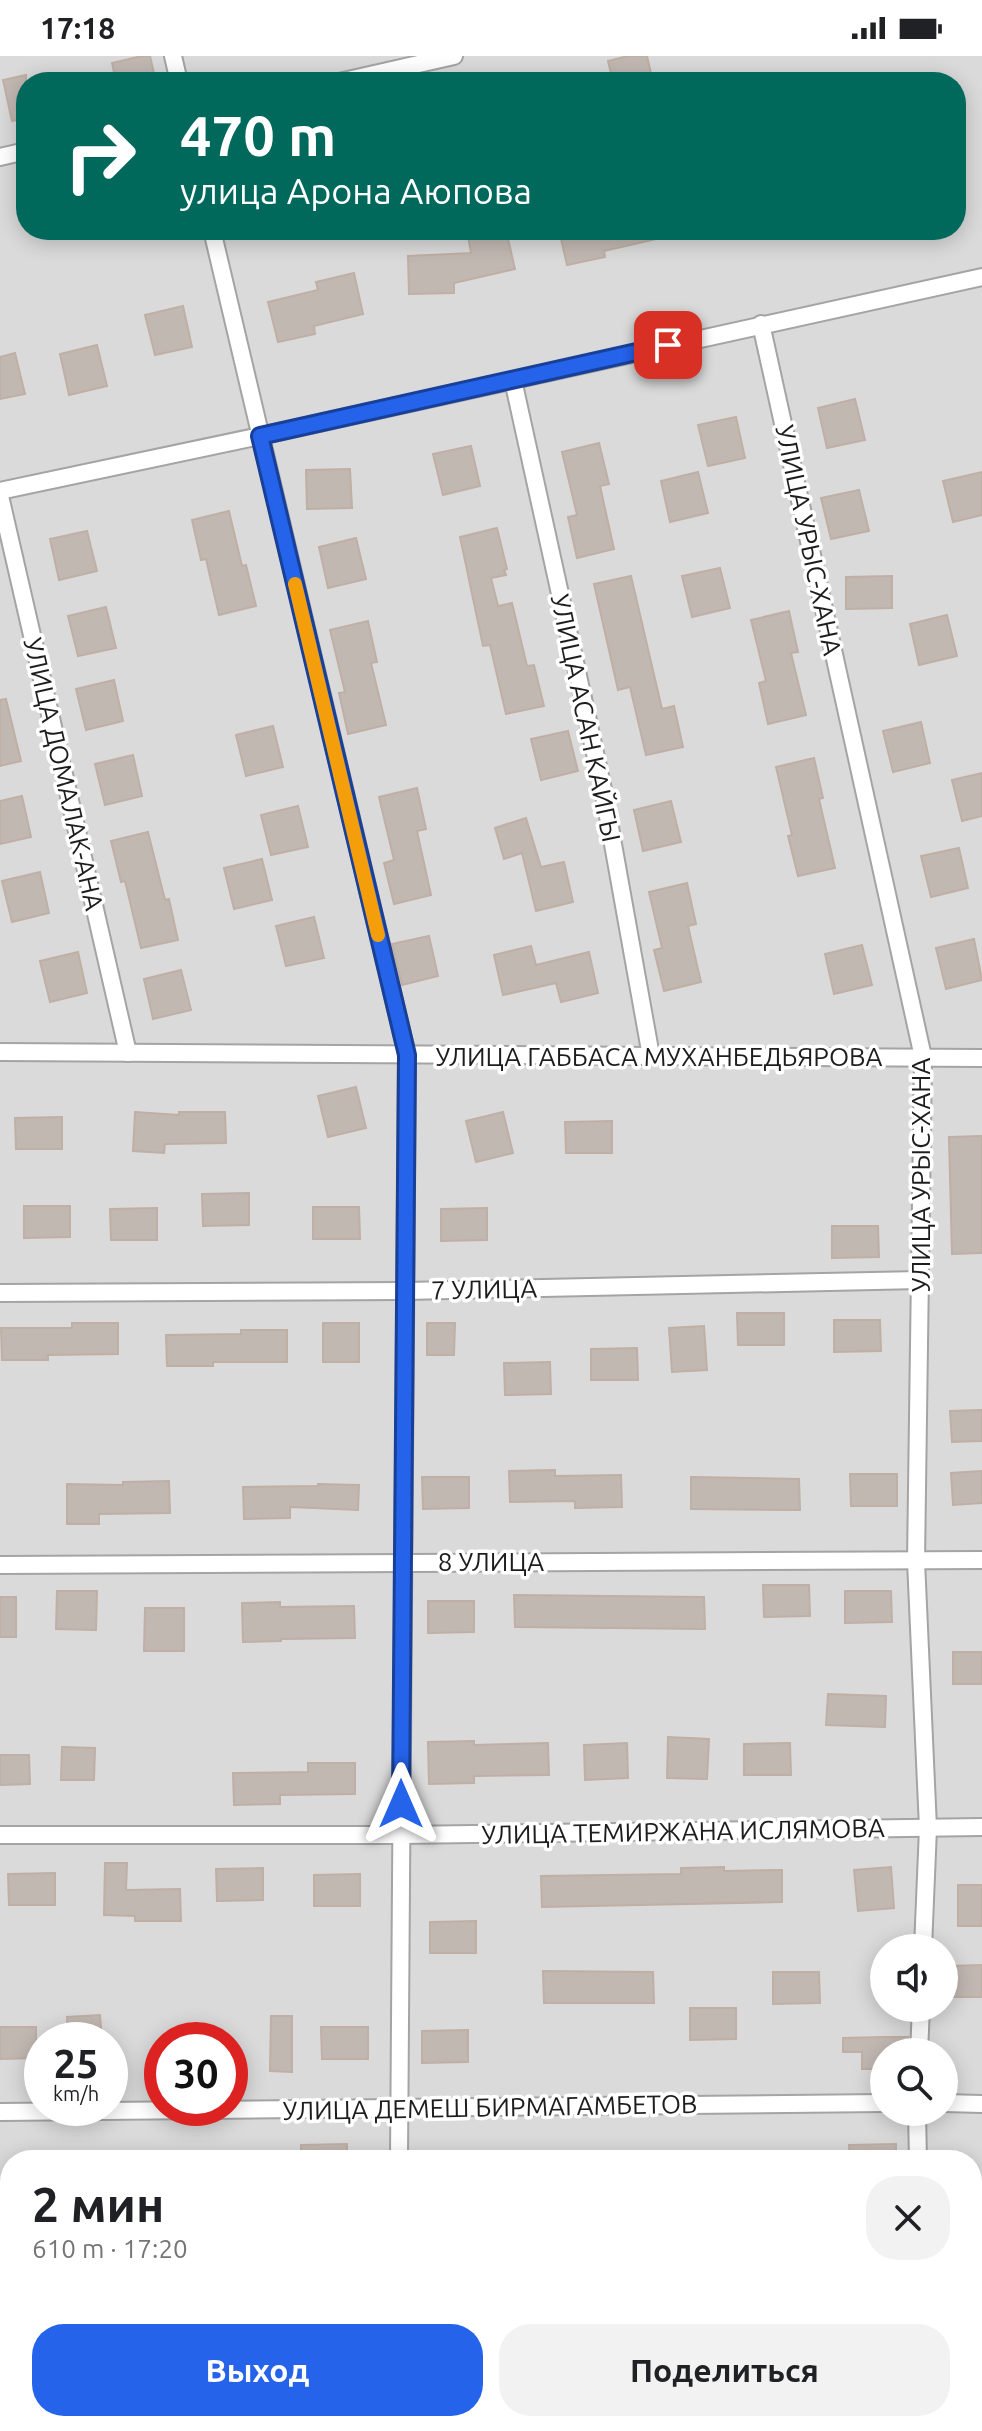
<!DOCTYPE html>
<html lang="ru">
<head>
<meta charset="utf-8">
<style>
  body { margin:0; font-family:Ubuntu,sans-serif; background:#f2f2f2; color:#202124; height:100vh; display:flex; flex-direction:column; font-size:30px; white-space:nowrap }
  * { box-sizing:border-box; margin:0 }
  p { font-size:26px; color:#757577 }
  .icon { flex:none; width:44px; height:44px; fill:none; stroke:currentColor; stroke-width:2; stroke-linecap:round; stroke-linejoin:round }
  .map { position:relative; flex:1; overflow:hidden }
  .panel { position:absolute; left:0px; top:2094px; width:982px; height:282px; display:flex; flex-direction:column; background:#fff; border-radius:32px 32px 0 0; box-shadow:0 4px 20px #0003 }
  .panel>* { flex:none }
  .top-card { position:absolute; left:16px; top:16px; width:950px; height:168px; border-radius:32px; box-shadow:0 4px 20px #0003; background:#00695c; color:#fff; overflow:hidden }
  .controls { position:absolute; left:870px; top:1878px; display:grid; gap:16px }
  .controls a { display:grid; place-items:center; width:88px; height:88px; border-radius:50%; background:#fff; box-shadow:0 4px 20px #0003; font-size:40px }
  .speed { position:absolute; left:24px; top:1966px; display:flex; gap:16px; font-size:40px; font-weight:700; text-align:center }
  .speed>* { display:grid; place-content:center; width:104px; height:104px; border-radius:50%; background:#fff; box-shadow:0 4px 20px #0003; line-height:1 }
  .speed small { font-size:20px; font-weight:400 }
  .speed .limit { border:12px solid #d22; background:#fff; color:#111 }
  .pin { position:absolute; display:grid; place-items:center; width:68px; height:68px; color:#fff; margin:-34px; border-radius:16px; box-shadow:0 4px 12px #0006 }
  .me { position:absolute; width:88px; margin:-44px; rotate:0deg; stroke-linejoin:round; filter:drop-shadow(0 0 6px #0008) }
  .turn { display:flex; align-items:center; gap:28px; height:168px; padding:0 32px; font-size:36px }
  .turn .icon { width:104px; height:104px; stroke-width:2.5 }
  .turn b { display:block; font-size:56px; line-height:68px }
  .round { display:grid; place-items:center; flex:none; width:84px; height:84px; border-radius:32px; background:#f2f2f2 }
  .head { display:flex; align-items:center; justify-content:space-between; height:136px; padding:0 32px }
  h1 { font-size:48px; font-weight:600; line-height:60px }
  .primary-button { display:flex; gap:16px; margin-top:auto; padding:16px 32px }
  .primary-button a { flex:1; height:92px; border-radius:32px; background:#2563eb; color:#fff; font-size:32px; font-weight:600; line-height:92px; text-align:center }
  .primary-button a+a { background:#f2f2f2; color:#202124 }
  .status { display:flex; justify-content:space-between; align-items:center; height:56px; padding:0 40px; background:#fff; direction:ltr }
  .status svg { height:22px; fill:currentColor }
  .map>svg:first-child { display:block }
</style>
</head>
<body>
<div class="status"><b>17:18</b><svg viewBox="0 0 49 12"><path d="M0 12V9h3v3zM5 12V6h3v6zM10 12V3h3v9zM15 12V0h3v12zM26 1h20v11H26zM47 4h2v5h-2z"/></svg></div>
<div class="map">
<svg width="982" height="2375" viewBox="0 0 982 2375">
  <rect width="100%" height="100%" fill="#eee9e2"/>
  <!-- residential -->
  <path fill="#dbdada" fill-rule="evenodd" d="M0,0H982V2375H0ZM26,26H956V174H26ZM884,1892H944V1952H884ZM42,1984H110V2052H42ZM162,1984H230V2052H162ZM884,1996H944V2056H884ZM10,2104H972V2366H10Z"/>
  <!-- building -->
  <g fill="#c2b8b2" stroke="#bfafa5" stroke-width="2">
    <path d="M142,0H150L156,26H116L112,7Z"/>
    <path d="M628,0H647L653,26H613L608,5Z"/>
    <path d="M26,19V62L12,65L3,24Z"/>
    <path d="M498,174H506L515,213L454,227V237L409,238L408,200L471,197L468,181Z"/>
    <path d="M559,174H665V181L604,195L605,201L567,209Z"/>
    <path d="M354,217L363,258L314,270L315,278L278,286L268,246L318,234L316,226Z"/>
    <path d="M183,250L192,291L155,299L145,259Z"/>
    <path d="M97,289L107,330L69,339L60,298Z"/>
    <path d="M15,297L25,338L0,343V301Z"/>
    <path d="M855,343L865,384L827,392L818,352Z"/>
    <path d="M736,361L745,402L708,410L698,369Z"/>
    <path d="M599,387L609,428L600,430L614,493L577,502L568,461L577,459L562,396Z"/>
    <path d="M471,390L480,430L443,439L433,398Z"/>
    <path d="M350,413L352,452L307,453L306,414Z"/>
    <path d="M698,416L708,457L670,466L661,425Z"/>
    <path d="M982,416V459L953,466L943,425Z"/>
    <path d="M859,434L869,475L831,483L821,442Z"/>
    <path d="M229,455L242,510L246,509L256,550L219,559L206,503L201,504L192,464Z"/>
    <path d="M497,472L507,513L504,514L506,519L491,522L498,550L512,547L527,610L534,609L544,650L506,658L490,589L483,590L460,481Z"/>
    <path d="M87,475L97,515L59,524L50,483Z"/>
    <path d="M356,482L366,523L328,532L319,491Z"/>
    <path d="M720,512L730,552L692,561L682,520Z"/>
    <path d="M631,520L662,653L674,650L683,691L646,699L630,631L618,634L594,528Z"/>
    <path d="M892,520V552L846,553V521Z"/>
    <path d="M106,551L116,592L78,600L68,560Z"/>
    <path d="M789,555L798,596L791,597L806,659L768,668L759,627L766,625L751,564Z"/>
    <path d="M947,559L957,600L919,609L910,568Z"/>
    <path d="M368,565L377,606L371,607L386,669L348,678L339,637L345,636L330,574Z"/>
    <path d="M114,624L123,665L86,674L76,633Z"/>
    <path d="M6,643L21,705L0,710V644Z"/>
    <path d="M921,666L930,707L893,716L883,675Z"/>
    <path d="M273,670L283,711L246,720L236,679Z"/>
    <path d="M568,675L578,715L541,724L531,683Z"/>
    <path d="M133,699L142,740L105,749L95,708Z"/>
    <path d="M814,702L823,742L819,743L835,812L798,820L788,780L792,779L776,711Z"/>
    <path d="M982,717V760L962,765L952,724Z"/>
    <path d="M417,732L426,773L417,775L431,839L394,848L384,807L394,804L379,741Z"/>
    <path d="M22,740L31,781L0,788V745Z"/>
    <path d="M671,745L681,786L643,795L634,754Z"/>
    <path d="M298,750L308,791L271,799L261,759Z"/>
    <path d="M526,762L541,811L564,806L573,846L536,855L522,797L504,803L495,772Z"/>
    <path d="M148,776L165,844L169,843L178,884L141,892L125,825L121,826L111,785Z"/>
    <path d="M959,792L968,832L931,841L921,800Z"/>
    <path d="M262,803L272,844L234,853L224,812Z"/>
    <path d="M40,816L49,857L12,866L2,825Z"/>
    <path d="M687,827L696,868L688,870L701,926L664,935L654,894L662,892L649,836Z"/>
    <path d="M314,861L324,902L286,910L276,870Z"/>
    <path d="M429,880L438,920L402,929L392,888Z"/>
    <path d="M974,883L982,924L946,933L936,892Z"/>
    <path d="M862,889L872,929L834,938L825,898Z"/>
    <path d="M531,890L536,909L589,896L598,937L561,946L556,927L503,939L494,899Z"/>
    <path d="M78,896L87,937L50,946L40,905Z"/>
    <path d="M181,914L191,954L153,963L144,923Z"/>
    <path d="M356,1031L366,1072L328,1081L318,1040Z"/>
    <path d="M135,1056L179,1059V1056H225L226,1087L165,1088L164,1097L133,1095Z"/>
    <path d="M503,1056L513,1097L476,1106L466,1065Z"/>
    <path d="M62,1061V1093H16L15,1062Z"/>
    <path d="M612,1065V1097H566L565,1066Z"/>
    <path d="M982,1080V1197L952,1198L949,1081Z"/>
    <path d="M249,1137V1169L203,1170L202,1138Z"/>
    <path d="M24,1150H70V1181L24,1182Z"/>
    <path d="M313,1151H359L360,1183H313Z"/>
    <path d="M157,1152V1184H111L110,1153Z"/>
    <path d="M487,1152V1184L441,1185V1153Z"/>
    <path d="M832,1170H878L879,1201L832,1202Z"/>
    <path d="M737,1257H784V1289H738Z"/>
    <path d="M834,1264H880L881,1295L834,1296Z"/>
    <path d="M72,1267H118V1298L48,1299V1304H2L1,1272H72Z"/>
    <rect x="323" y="1267" width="36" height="39"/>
    <path d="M427,1267H455L454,1299H427Z"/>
    <path d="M704,1270L707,1314L672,1316L669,1272Z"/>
    <path d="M241,1274H287V1306H213V1310H167L166,1279L241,1278Z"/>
    <path d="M637,1292L638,1324H591V1293Z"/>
    <path d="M550,1306L551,1338L505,1339L504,1307Z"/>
    <path d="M982,1354V1385L952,1386L950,1355Z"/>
    <path d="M555,1414V1420L621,1419L622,1451L575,1452V1445L510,1446L509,1415Z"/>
    <path d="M982,1415V1447L953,1449L951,1417Z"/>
    <path d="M850,1418H897V1450H851Z"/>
    <path d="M422,1421H469V1452L423,1453Z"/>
    <path d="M691,1421L799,1423L800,1454L691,1453Z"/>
    <path d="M169,1425L170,1457L99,1458V1468H67V1428L123,1429V1426Z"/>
    <path d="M318,1428L359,1429L358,1454L290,1451V1462L244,1463L243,1431L318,1430Z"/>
    <path d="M763,1529H809L810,1560L764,1561Z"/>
    <path d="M57,1535H97L96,1574L56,1573Z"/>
    <path d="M845,1535H891L892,1566L845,1567Z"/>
    <path d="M514,1539L704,1541L705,1573L515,1571Z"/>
    <rect x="0" y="1541" width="16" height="40"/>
    <path d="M428,1545H474V1576L428,1577Z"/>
    <path d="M280,1546V1551L354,1550L355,1582L281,1583V1585L243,1586L242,1547Z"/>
    <path d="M145,1552H184V1595H144Z"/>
    <rect x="953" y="1596" width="29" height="32"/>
    <path d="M828,1638L886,1640L885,1671L826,1669Z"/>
    <path d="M668,1681L709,1683L707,1723L667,1722Z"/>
    <path d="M474,1685V1689L548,1687L549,1719L474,1720V1727L429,1728L428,1686Z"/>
    <path d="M627,1687L628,1722L585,1724L584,1689Z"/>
    <path d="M790,1687L791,1719H744V1688Z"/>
    <path d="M62,1691L95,1692L94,1724H61Z"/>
    <path d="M0,1699H29L30,1728L0,1729Z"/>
    <path d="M308,1707H355V1738L280,1739V1748L234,1749L233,1717L308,1716Z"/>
    <path d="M105,1807H127L126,1834L180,1833L181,1865H135V1860L104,1859Z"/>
    <path d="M724,1811V1815L782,1814V1846L542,1851L541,1820L681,1818V1812Z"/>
    <path d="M891,1811L894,1852L858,1855L854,1814Z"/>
    <path d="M263,1812V1844L217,1845L216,1813Z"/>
    <path d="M55,1817V1849H9L8,1818Z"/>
    <path d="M360,1818V1850H314V1819Z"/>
    <rect x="958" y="1829" width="24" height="41"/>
    <path d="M476,1865V1897H430V1866Z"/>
    <path d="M982,1909V1941H950V1910Z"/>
    <path d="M543,1915L653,1916L654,1947H544Z"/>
    <path d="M773,1916H819L820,1947L773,1948Z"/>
    <path d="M690,1952H736V1983L690,1984Z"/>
    <path d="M100,1959L102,1984H68L67,1961Z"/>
    <path d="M271,1960H292V2016L270,2015Z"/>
    <path d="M0,1971H36V2002L0,2003Z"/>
    <path d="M321,1971H368V2003H322Z"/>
    <path d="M468,1974V2006L422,2007V1975Z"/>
    <path d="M884,1981H908V1996H884V2013H862V1996H843V1982Z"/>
    <path d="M347,2088V2104H301V2089Z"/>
    <path d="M896,2088V2104H850L849,2089Z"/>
  </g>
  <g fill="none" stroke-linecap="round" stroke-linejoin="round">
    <defs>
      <g id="street">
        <path d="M173,0L179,26"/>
        <path d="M339,26L454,0"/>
        <path d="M0,101L26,95"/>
        <path d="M212,174L407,999L399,2104"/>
        <path d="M761,268L923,1001L916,1505L928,1772L923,1892"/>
        <path d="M513,324L604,738L651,1000"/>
        <path d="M0,435L260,380L982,221"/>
        <path d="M0,440L128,997"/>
        <path d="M0,996L982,1002"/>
        <path d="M0,1237L405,1235L920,1224"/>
        <path d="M0,1509L982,1504"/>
        <path d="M0,1779H401L982,1771"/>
        <path d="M919,1996L921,1952"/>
        <path d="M944,2047L982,2048"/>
        <path d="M0,2056L884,2047"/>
        <path d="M917,2056L918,2104"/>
        <path d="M0,2327H10"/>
        <path d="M923,2366V2375"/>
        <path d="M397,2375V2366"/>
      </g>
    </defs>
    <!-- street casing -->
    <use href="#street" stroke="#a4a4a4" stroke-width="20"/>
    <!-- street -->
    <use href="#street" stroke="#fff" stroke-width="16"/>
  </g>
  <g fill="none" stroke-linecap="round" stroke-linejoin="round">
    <defs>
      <path id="route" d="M401,1748L407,999L260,380L668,289"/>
    </defs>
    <!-- route casing -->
    <use href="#route" stroke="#184099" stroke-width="20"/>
    <!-- route -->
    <use href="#route" stroke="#2563eb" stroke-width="14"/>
    <!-- slow -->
    <path stroke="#f59e0b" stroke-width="14" d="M295,528L378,879"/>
  </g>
  <g text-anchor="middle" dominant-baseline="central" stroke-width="7" stroke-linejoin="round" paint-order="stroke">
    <!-- street labels -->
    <g font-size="26" fill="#1d1d1d" stroke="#fff">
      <text transform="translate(809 484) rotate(78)">УЛИЦА УРЫС-ХАНА</text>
      <text transform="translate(586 662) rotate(78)">УЛИЦА АСАН КАЙГЫ</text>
      <text transform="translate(64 718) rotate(77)">УЛИЦА ДОМАЛАК-АНА</text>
      <text x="659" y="1000">УЛИЦА ГАББАСА МУХАНБЕДЬЯРОВА</text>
      <text transform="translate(920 1119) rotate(-90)">УЛИЦА УРЫС-ХАНА</text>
      <text transform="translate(484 1233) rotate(-1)">7 УЛИЦА</text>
      <text x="491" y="1505">8 УЛИЦА</text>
      <text transform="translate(683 1775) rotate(-1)">УЛИЦА ТЕМИРЖАНА ИСЛЯМОВА</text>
      <text transform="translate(490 2051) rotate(-1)">УЛИЦА ДЕМЕШ БИРМАГАМБЕТОВ</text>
    </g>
  </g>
</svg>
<div class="controls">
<a><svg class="icon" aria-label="sound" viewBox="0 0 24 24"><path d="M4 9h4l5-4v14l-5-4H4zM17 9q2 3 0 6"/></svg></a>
<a><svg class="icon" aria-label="search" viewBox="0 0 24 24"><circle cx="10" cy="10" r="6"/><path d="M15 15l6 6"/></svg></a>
</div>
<div class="speed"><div>25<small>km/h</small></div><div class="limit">30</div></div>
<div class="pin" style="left:668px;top:289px;background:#d93025"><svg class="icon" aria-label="arrive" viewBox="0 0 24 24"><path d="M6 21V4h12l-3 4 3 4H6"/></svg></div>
<svg class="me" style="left:401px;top:1748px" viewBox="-20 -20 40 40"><path d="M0-17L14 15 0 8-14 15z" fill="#2563eb" stroke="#fff" stroke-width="4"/></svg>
<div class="top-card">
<div class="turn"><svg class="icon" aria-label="right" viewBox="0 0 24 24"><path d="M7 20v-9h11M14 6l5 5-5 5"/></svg><div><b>470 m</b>улица Арона Аюпова</div></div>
</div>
<section class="panel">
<div class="head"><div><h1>2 мин</h1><p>610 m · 17:20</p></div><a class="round"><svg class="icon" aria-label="close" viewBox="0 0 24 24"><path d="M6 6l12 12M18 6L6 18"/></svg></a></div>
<div class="primary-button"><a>Выход</a><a>Поделиться</a></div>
</section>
</div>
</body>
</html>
